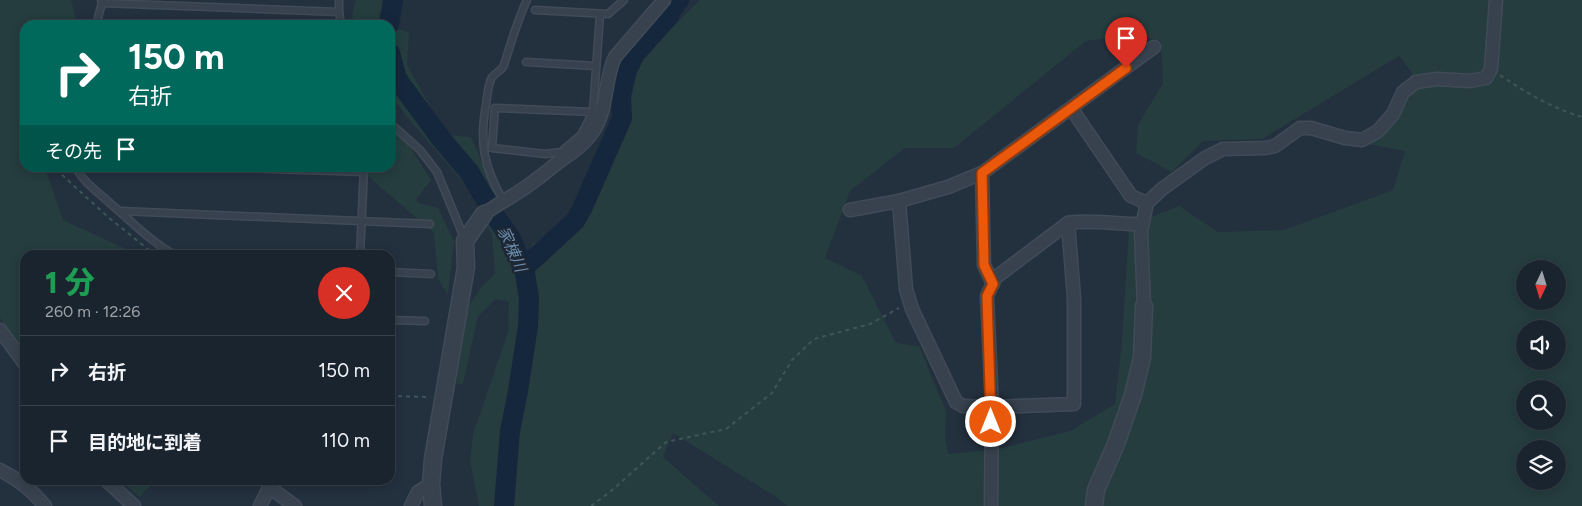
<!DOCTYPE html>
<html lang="ja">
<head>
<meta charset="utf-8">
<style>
  body { margin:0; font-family:Figtree,"Noto Sans JP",sans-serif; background:#232c36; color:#f1f3f6; height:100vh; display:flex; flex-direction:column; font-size:19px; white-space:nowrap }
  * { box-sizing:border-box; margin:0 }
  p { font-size:16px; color:#9fa4aa }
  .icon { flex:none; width:28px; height:28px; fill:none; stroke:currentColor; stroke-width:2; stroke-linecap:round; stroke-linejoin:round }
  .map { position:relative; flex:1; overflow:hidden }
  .panel { position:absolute; left:20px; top:250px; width:375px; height:235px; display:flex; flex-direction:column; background:#1a242e; border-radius:15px; box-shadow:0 2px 12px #0003,0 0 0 1px #38414a }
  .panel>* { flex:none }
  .guide { position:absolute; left:20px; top:20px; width:375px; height:152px; border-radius:15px; box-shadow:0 2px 12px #0003,0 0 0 1px #38414a; background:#00695c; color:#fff; overflow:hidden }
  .needle { width:32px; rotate:184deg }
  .tools { position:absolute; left:1516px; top:260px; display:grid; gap:10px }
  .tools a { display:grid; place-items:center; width:50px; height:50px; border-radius:50%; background:#1a242e; box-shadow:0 2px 12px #0003,0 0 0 1px #38414a; font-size:25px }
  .pin { position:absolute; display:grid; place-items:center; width:42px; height:42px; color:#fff; margin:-51px -21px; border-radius:50% 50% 50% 0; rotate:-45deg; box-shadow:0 0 5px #0007 }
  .pin .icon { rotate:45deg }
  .me { position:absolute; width:55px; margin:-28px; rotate:0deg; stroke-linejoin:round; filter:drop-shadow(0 0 4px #0008) }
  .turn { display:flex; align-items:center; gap:18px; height:105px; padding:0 25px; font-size:22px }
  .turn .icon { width:65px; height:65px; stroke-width:2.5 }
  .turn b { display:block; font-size:35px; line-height:42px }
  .then { display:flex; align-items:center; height:48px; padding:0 25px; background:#0003; gap:10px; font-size:19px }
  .round { display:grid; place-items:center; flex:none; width:52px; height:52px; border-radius:26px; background:#232c36 }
  .overview { display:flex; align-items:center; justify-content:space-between; height:85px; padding:0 25px }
  h1 { font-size:30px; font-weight:800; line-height:38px; color:#1e9e55 }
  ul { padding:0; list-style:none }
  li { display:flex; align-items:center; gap:15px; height:70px; padding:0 25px; border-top:1px solid #38414a }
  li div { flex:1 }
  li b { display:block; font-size:19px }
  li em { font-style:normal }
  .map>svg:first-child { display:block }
</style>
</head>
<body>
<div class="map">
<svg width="1582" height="506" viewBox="0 0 1582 506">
  <rect width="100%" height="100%" fill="#23303e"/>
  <!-- green -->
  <g fill="#253d3f" fill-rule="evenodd">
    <path d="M0,0H71L77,23L76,25H25V168H45L63,220L139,255H25V356L0,318Z"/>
    <path d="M356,0H386L378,20L389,25H356L352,16Z"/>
    <path d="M700,0H1582V506H787L773,495L673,433L663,457L719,506H479L470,461L473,434L508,332L509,302L496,299L478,316L463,384H456L464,313L482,286L495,274L492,234L483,222L492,224L506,252L512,269L522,268L533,243L565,241L584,210L606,151L633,66ZM1139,34L1161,42L1163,83L1138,125L1136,153L1172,172L1203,141L1262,139L1399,56L1412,73L1368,144L1405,151L1393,190L1284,230L1218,232L1179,206L1129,226L1122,342L1115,404L1070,431L998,449L948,454L945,435L946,411L919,346L896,343L862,276L825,258L850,191L905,148H954L1086,41ZM1525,269H1558V301H1525ZM1525,329H1558V361H1525ZM1525,389H1558V421H1525ZM1525,449H1558V481H1525Z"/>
    <path d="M390,25L409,33L407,65L446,135L471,137L494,191L478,199L413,124L390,95Z"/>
    <path d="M390,131L408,144L431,180L416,199L418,203L438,208L454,241L448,295L438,279L434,233L368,176L369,168H390Z"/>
    <path d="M120,480H157L139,497Z"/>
  </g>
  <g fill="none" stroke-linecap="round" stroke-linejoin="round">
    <!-- river -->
    <g stroke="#15273c" stroke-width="20">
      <path d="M389,25L393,0"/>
      <path d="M390,53L397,79L442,140L470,173L495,216L510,237L524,268L529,298L528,326L518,391L510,431L504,506"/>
      <path d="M524,268L575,221L582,209L622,118L621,96L627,70L635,54L669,16L672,9L679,0"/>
    </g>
    <defs>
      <g id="service">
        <path d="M339,0V12L341,25"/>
        <path d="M102,3L339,12"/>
        <path d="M535,10L608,14L624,0"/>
        <path d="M96,25L102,3L101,0"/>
        <path d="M526,62L596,66"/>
        <path d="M593,112L581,135L561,152L545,154L492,148L495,108L593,112L600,14"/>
        <path d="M390,123L420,150L437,172L465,240"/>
        <path d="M76,168C84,183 99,193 111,204C132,222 151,242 175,255"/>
        <path d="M239,168L364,172"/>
        <path d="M503,200C484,168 479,142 486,105C487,96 488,87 491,79C494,73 502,71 504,65C511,43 517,21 527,0"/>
        <path d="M120,211L430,224"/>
        <path d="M360,255L364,168"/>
        <path d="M390,272L431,274"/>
        <path d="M390,320L425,321"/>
      </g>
      <g id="minor">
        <path d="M1071,108L1131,196L1147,203"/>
        <path d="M982,173L984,265L993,284"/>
        <path d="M899,201L906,289L912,309L956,402L963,406L992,407L1074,404V298L1068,223"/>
        <path d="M850,210L899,201L948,187L982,173L1154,47"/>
        <path d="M484,214C496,205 508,199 520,191C534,182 547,171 560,161C573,152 585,144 594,130C608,108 604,81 615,57L664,0"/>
        <path d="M1144,306L1141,231L1147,203L1162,189L1205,158L1223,149L1265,148L1275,146L1300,128H1311L1345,138L1362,140L1378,131L1393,114L1403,92L1416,82L1437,79L1470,81L1486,78L1491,69L1496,0"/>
        <path d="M0,330L25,364"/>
        <path d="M0,470C18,479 32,490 45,506"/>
        <path d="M106,480L134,506"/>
        <path d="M269,487L295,506"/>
        <path d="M260,506L273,480"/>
        <path d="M411,506L418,492L431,484"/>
        <path d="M991,506L992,407L987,296L995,278L1068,223C1092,219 1117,225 1142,224"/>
      </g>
      <g id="tertiary">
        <path d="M433,506L431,484L433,459L466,267L465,241L484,214"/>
        <path d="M1094,506L1096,490L1116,444L1133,395L1142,358L1144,306"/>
      </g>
    </defs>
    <!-- service casing -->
    <use href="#service" stroke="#404b57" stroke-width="9"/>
    <!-- minor casing -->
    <use href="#minor" stroke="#404b57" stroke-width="15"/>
    <!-- tertiary casing -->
    <use href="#tertiary" stroke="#404b57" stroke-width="19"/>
    <!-- path -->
    <g stroke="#3e5657" stroke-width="2" stroke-dasharray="4 4" stroke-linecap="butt">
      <path d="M1500,75C1528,94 1550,107 1582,117"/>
      <path d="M58,168L61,174L108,217L155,255"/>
      <path d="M390,396L430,397"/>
      <path d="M591,506L610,492L666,442L726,429L772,393L792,360L814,339L870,324L899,308"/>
    </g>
    <!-- service -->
    <use href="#service" stroke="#37424e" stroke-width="6"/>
    <!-- minor -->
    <use href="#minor" stroke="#37424e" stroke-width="12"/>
    <!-- tertiary -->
    <use href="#tertiary" stroke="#37424e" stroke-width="16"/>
  </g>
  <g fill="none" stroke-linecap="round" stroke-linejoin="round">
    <defs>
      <path id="route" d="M991,422L987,296L993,284L984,265L982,173L1126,68"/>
    </defs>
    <!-- route casing -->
    <use href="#route" stroke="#983908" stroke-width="12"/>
    <!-- route -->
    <use href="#route" stroke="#ea580c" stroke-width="9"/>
  </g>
  <g text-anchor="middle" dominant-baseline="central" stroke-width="5" stroke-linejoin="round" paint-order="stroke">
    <!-- water labels -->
    <g font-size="16" font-style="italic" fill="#6a89a9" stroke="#1c2733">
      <text transform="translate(512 249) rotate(66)">家棟川</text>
    </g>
  </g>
</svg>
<div class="tools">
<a><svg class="needle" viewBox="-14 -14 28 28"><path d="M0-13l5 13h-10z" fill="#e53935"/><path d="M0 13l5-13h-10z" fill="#9fa4aa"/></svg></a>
<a><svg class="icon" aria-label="sound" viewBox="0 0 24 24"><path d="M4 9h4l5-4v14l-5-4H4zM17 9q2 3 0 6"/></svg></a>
<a><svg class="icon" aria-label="search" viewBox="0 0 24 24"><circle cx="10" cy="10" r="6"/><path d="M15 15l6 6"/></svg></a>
<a><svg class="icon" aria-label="layers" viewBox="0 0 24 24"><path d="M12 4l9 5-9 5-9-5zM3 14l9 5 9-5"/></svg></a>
</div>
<div class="pin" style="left:1126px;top:68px;background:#d93025"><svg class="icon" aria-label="arrive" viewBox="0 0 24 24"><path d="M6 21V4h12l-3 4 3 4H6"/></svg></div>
<svg class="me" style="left:991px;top:422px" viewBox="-20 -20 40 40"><circle r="17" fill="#ea580c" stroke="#fff" stroke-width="3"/><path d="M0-11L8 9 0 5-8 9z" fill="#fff"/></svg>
<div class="guide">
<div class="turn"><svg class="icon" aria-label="right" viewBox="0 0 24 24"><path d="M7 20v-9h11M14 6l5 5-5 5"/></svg><div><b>150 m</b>右折</div></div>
<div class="then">その先<svg class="icon" aria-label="arrive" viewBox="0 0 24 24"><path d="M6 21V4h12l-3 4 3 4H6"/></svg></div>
</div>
<section class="panel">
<div class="overview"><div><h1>1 分</h1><p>260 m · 12:26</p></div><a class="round" style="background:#d93025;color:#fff"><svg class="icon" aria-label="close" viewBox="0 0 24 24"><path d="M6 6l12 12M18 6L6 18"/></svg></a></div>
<ul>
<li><svg class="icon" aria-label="right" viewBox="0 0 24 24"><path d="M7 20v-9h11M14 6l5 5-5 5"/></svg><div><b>右折</b></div><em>150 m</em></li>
<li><svg class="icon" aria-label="arrive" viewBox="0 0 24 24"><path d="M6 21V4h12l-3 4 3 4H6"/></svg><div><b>目的地に到着</b></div><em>110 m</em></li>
</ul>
</section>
</div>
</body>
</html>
